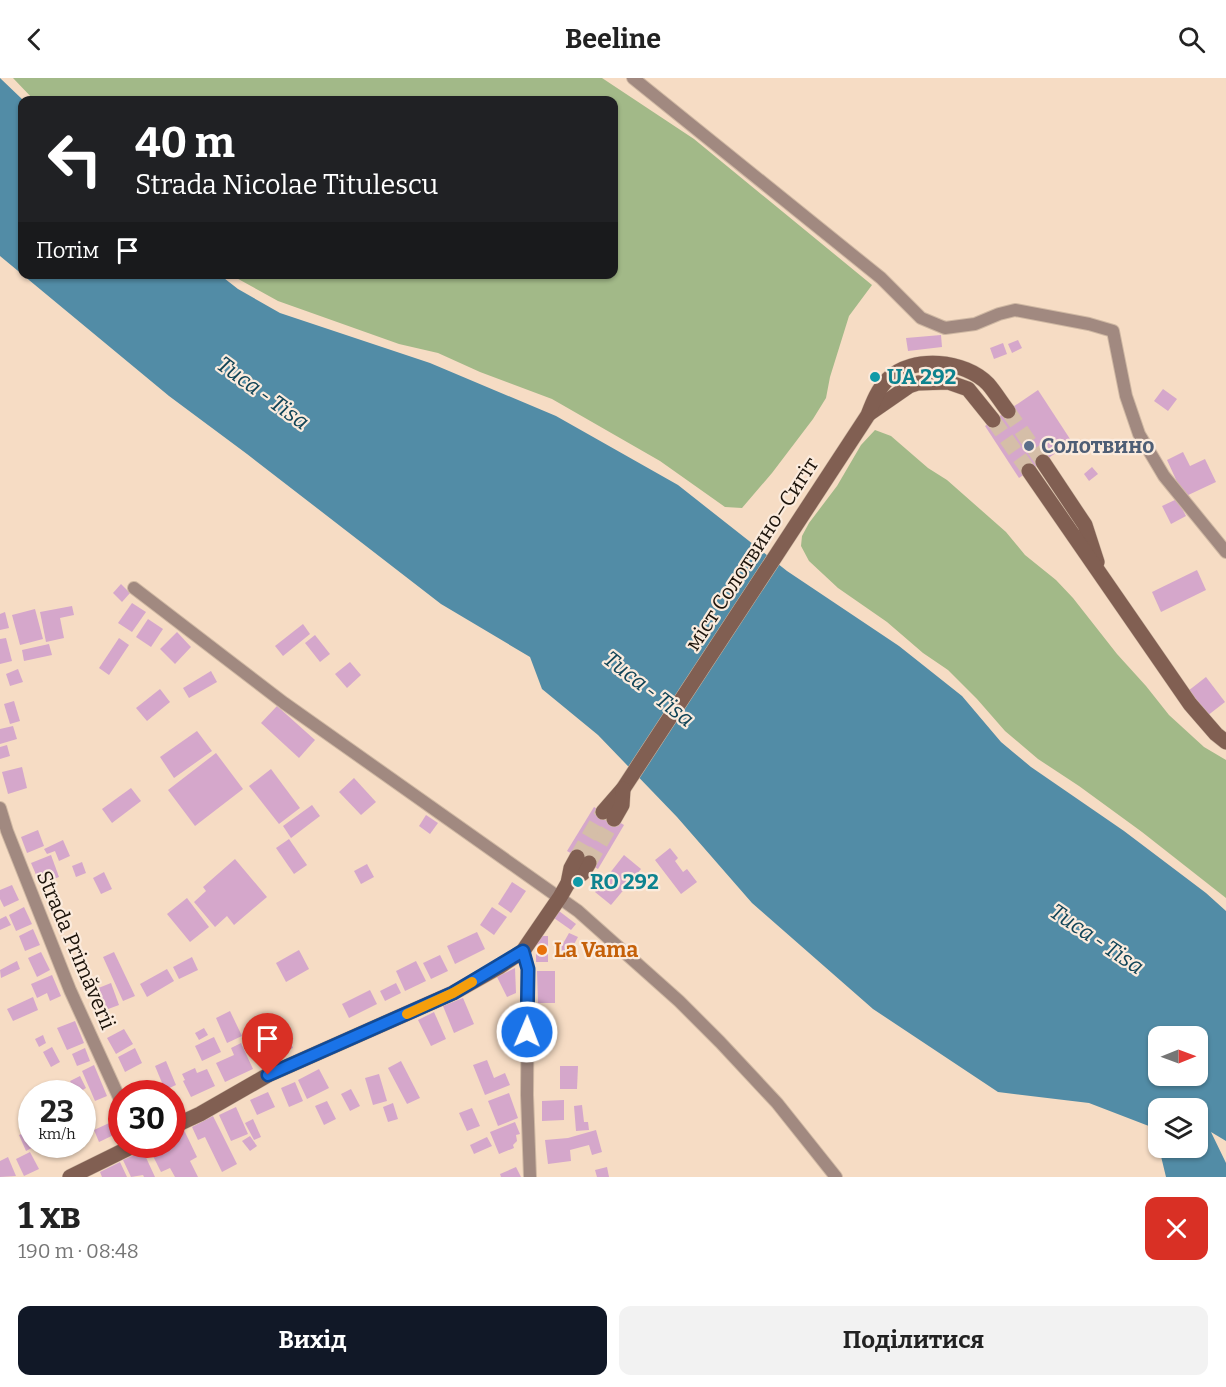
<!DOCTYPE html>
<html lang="uk">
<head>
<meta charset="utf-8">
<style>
  body { margin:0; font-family:Bitter,serif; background:#f2f2f2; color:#222; height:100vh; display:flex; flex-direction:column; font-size:22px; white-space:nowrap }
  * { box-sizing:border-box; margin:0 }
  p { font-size:20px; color:#767676 }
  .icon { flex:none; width:33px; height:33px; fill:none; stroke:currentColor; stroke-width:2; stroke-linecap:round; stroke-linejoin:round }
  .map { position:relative; height:1099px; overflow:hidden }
  .details { display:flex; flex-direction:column; background:#fff; flex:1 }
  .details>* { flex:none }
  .banner { position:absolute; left:18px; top:18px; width:600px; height:183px; border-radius:12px; box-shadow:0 2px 4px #0004; background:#202124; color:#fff; overflow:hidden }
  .needle { width:39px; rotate:89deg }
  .fabs { position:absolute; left:1148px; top:948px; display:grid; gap:12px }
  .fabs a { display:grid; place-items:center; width:60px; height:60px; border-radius:12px; background:#fff; box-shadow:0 2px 4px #0004; font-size:30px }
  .speed { position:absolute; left:18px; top:1002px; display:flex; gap:12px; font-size:30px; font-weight:700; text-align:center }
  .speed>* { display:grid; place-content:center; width:78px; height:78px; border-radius:50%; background:#fff; box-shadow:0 2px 4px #0004; line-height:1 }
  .speed small { font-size:15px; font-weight:400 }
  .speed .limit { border:9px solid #d22; background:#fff; color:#111 }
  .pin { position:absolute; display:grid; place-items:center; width:51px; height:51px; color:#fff; margin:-62px -26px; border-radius:50% 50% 50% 0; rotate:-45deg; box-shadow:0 0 6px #0007 }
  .pin .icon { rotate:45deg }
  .me { position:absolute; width:66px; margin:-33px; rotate:1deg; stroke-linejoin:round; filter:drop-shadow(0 0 4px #0008) }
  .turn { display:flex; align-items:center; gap:21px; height:126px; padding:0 18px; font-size:27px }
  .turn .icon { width:78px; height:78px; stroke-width:2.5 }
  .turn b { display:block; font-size:42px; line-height:51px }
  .then { display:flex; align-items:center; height:57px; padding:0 18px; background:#0003; gap:12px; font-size:22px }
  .round { display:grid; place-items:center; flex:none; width:63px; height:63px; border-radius:12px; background:#f2f2f2 }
  .summary { display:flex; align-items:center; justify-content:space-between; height:102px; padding:0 18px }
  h1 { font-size:36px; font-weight:700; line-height:45px }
  .primary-button { display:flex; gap:12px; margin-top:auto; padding:12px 18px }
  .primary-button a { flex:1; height:69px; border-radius:12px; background:#111827; color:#fff; font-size:24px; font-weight:700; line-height:69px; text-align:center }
  .primary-button a+a { background:#f2f2f2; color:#222 }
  header { display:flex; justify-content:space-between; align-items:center; height:78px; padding:0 18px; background:#fff; font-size:27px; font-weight:700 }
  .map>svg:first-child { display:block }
</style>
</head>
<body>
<header><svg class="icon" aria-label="back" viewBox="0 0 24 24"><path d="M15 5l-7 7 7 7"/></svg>Beeline<svg class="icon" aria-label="search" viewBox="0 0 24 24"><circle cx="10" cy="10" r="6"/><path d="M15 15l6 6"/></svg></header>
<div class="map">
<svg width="1226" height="1099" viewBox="0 0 1226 1099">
  <rect width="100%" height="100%" fill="#f6dcc4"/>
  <!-- forest -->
  <g fill="#a2b988">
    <path d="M13,0H602L694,61L872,207L849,238L830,299L826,320L813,341L772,395L742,430L725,429L660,383L552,321L480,294L438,275L399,266L278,223L231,197L614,196V22H34Z"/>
    <path d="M875,352L891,358L928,390L947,402L1006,454L1025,477L1056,502L1073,520L1117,576L1146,608L1169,637L1204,669L1226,682V820L1142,754L1079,708L1038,681L1005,653L977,621L948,592L923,575L887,544L838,510L809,483L801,468L802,458L809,445L837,408L861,367Z"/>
  </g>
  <!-- water -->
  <path fill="#528ca6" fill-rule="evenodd" d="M0,0L23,22L22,196L220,197L238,211L280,235L430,285L556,338L678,407L787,493L899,568L962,618L1001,664L1031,689L1124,753L1206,815L1226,833V1063L1211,1054L1226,1085V1099H1166L1159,1070H1197V1030H1158V1065L1154,1050L1089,1025L998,1014L873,931L752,825L677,739L598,657L542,611L530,579L441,526L247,376L169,318L0,178ZM1158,958H1197V998H1158Z"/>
  <!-- building -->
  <g fill="#d5a7cb">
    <path d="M941,257L942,269L908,273L906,260Z"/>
    <path d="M1018,262L1022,270L1012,275L1008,266Z"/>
    <path d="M1003,265L1007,276L994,281L990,270Z"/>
    <path d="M1163,311L1177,321L1168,333L1154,323Z"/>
    <path d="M1038,312L1072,364L1019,400L985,348Z"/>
    <path d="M1183,374L1190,388L1205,381L1216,404L1184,419L1167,382Z"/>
    <path d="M1092,389L1098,396L1089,403L1084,396Z"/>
    <path d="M1177,421L1186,438L1171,446L1162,428Z"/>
    <path d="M1197,492L1206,512L1161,534L1152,514Z"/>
    <path d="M121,506L130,515L122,524L113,515Z"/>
    <path d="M132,525L146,534L132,554L118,545Z"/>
    <path d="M72,528L74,537L60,540L64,560L46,564L40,534Z"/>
    <path d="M35,531L43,561L20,567L12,537Z"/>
    <path d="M5,534L9,550L0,552V536Z"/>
    <path d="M148,541L163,551L151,569L136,559Z"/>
    <path d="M303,546L310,556L283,578L275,568Z"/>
    <path d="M177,554L191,569L175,586L160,571Z"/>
    <path d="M315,557L330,576L320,584L305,565Z"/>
    <path d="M6,560L12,583L0,586V561Z"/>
    <path d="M119,560L129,567L109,597L99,590Z"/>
    <path d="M49,566L52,577L24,583L22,572Z"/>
    <path d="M350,584L361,597L347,610L335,596Z"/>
    <path d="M18,591L23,604L10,608L6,596Z"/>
    <path d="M211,593L217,604L189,620L183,610Z"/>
    <path d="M1206,599L1225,624L1207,638L1188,613Z"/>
    <path d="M160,611L170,624L147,643L136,630Z"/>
    <path d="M14,623L20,643L10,646L4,626Z"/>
    <path d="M277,628L315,662L299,680L261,645Z"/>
    <path d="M13,648L17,661L0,666V651Z"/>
    <path d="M197,653L212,673L174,700L160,679Z"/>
    <path d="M7,667L10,678L0,681V669Z"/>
    <path d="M216,675L243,711L195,748L168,712Z"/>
    <path d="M22,689L27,710L8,716L2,694Z"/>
    <path d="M271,691L300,730L279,746L249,708Z"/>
    <path d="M354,700L376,724L361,737L339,714Z"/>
    <path d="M131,710L141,723L112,745L102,731Z"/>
    <path d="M312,727L320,738L291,760L283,748Z"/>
    <path d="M594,729L624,747L598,791L567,773Z"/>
    <path d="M426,737L438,745L430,756L419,748Z"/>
    <path d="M38,752L44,768L27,775L21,759Z"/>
    <path d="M289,761L307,787L294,796L276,770Z"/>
    <path d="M63,762L70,778L59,783L55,773L47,776L44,771Z"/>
    <path d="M670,770L678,780L675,783L683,794L687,791L697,804L681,816L655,782Z"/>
    <path d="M51,777L59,799L40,806L31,785Z"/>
    <path d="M624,777L641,791L611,827L595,814Z"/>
    <path d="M235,781L267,819L234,847L227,838L215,849L194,824L206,813L203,809Z"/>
    <path d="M82,784L86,795L76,799L72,788Z"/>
    <path d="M367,786L374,799L361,806L354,793Z"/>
    <path d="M104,794L112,811L101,816L93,800Z"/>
    <path d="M512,804L526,813L511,835L498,826Z"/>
    <path d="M12,807L19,822L4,829L0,821V812Z"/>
    <path d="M187,820L209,849L190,864L167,836Z"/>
    <path d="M24,829L32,846L16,853L9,837Z"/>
    <path d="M492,829L507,839L494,857L480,847Z"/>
    <path d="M559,833L576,846L571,852L554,840Z"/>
    <path d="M6,838L11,847L0,852V841Z"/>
    <path d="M33,851L40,867L25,873L19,858Z"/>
    <path d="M477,854L485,871L455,886L447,868Z"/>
    <path d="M569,855L578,859L565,882L556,878Z"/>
    <rect x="536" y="858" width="12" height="26"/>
    <path d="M299,872L309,891L286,904L276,885Z"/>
    <path d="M41,874L50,892L37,899L28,880Z"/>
    <path d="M114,874L135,918L123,923L103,879Z"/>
    <path d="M440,877L448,893L431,901L423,885Z"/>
    <path d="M192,879L198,892L179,901L173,889Z"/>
    <path d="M17,883L20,891L1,900L0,892Z"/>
    <path d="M416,883L426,903L405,913L396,893Z"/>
    <path d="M515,890L516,915L507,919L497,899Z"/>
    <path d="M167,891L174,903L147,919L140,906Z"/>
    <path d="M537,893H555V925H538Z"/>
    <path d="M52,897L61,918L50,923L47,915L37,920L31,906Z"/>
    <path d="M111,905L119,927L100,934L91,913Z"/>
    <path d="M396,905L401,915L385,923L380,913Z"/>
    <path d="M370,912L377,926L349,940L342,926Z"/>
    <path d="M33,919L38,932L13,943L7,931Z"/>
    <path d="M463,920L474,946L454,955L443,928Z"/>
    <path d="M230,933L242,958L227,965L216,940Z"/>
    <path d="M434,934L446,961L431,968L418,942Z"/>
    <path d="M515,935L516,945L502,947L501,937Z"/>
    <path d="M537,939H552V964H536Z"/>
    <path d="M75,943L84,965L67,972L57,950Z"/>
    <path d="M204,950L208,957L199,962L195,955Z"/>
    <path d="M124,951L133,966L116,976L107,960Z"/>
    <path d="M285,951L293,970L269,980L261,962Z"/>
    <path d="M43,957L46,965L39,969L35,961Z"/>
    <path d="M214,959L221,974L202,983L195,968Z"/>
    <path d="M241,965L253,991L225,1004L216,985L234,977L231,970Z"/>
    <path d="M52,969L60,984L51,989L43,974Z"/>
    <path d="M85,970L90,983L77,988L72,976Z"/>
    <path d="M135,970L142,985L125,994L118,979Z"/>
    <path d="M487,982L494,1000L505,995L510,1007L485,1017L473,987Z"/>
    <path d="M166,983L176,1007L165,1012L155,988Z"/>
    <path d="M401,983L420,1020L407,1026L388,990Z"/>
    <path d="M94,987L107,1018L95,1023L82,993Z"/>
    <path d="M560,988H578L577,1011H560Z"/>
    <path d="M195,990L197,995L207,991L215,1008L191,1019L183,1003L185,1002L182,996Z"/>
    <path d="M319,991L329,1010L307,1021L298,1002Z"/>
    <path d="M379,996L387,1023L373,1027L365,1000Z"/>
    <path d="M80,998L86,1010L76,1016H59L73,1009L70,1003Z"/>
    <path d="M295,1004L303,1023L289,1029L281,1010Z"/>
    <path d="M351,1011L360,1028L350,1033L341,1016Z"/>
    <path d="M268,1014L275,1029L257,1037L250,1022Z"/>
    <path d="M509,1015L518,1040L498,1048L488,1023Z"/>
    <path d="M564,1022V1042L542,1043V1023Z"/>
    <path d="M327,1023L336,1041L324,1047L315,1028Z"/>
    <path d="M393,1025L398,1041L388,1044L383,1029Z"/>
    <path d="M582,1027L584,1044H588L589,1052L576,1053L574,1028Z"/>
    <path d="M236,1029L248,1056L231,1063L219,1037Z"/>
    <path d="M472,1030L480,1048L467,1053L459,1035Z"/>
    <path d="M213,1038L237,1086L222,1094L205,1059L198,1062L192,1049Z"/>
    <path d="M118,1041L122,1053L99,1064L94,1052Z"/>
    <path d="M253,1041L261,1059L254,1062L245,1045Z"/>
    <path d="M515,1044L520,1056L516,1057L517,1063L513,1067L514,1070L499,1076L490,1054Z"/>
    <path d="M32,1051V1066H39L26,1073L19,1057Z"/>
    <path d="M184,1052L197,1079L190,1083L198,1099H175L170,1090L161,1094L148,1068L153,1066H172V1057Z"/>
    <path d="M596,1052L602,1074L592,1077L589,1067L570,1072L571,1083L548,1086L545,1062L568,1060Z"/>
    <path d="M250,1058L257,1068L250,1073L242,1063Z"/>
    <path d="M487,1059L492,1068L474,1076L470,1067Z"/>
    <path d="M143,1073L155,1099H144L143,1097L131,1099L123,1082Z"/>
    <path d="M30,1074L39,1091L24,1098L16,1081Z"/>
    <path d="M8,1079L16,1098L0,1099V1083Z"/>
    <path d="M120,1084L127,1099H102L100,1094Z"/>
    <path d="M516,1089L521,1099H501L500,1096Z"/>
    <path d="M607,1089L609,1099H597L595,1092Z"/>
  </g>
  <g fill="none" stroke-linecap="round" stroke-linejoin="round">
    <!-- secondary-tunnel -->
    <g stroke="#d5bea8" stroke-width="15" stroke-dasharray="15 8" stroke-linecap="butt">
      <path d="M1008,333L1043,384"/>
      <path d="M993,342L1029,393"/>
      <path d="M577,779L603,734"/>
      <path d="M589,785L614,741"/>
    </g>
    <defs>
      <g id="street">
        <path d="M633,0L881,200L921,240L945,250L975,246L999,236L1015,232L1089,246L1113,253L1126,318L1139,356L1164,398L1226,474"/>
        <path d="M134,510L284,625L578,833L679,923L720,964L777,1025L836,1099"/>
        <path d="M0,730L7,753L70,912L122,1026"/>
        <path d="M523,873L528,891L527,1017L530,1099"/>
      </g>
      <g id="secondary">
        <path d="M870,335L909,308L918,305L948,304L968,311L993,342"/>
        <path d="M1043,384L1085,447L1097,484"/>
        <path d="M1029,393L1190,626L1216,656L1226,664"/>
        <path d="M603,734L623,711L868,337C873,324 878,311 888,301C913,277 965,282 988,306C995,314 1001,324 1008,333"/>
        <path d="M614,741L622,727L623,711"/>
        <path d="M568,805L583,795L589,785"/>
        <path d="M172,1049L200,1036L268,997L453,915L499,889L523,873L560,819L568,805L571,790L577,779"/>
        <path d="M70,1099L137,1066"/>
      </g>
    </defs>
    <!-- street casing -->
    <use href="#street" stroke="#cfb8a3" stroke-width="14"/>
    <!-- secondary casing -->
    <use href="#secondary" stroke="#cfb8a3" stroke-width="16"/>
    <!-- street -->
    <use href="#street" stroke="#a18980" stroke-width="12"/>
    <!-- secondary -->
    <use href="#secondary" stroke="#815f52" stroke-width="15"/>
  </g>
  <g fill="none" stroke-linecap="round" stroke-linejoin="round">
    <defs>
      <path id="route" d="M268,997L453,915L523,873L528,891L527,954"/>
    </defs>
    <!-- route casing -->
    <use href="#route" stroke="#114b97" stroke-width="15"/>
    <!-- route -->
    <use href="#route" stroke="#1a73e8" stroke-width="10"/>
    <!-- slow -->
    <path stroke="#f59e0b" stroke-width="10" d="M407,936L453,915L472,904"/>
  </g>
  <!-- markers -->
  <g fill="#0f9aa8" stroke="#fbebdd" stroke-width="2">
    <circle cx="875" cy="299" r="6"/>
    <circle cx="578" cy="804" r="6"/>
  </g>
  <circle fill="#5c6f8a" stroke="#fbebdd" stroke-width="2" cx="1029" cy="368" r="6"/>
  <circle fill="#e8710a" stroke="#fbebdd" stroke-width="2" cx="542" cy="872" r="6"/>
  <g text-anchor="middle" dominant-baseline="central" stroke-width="4.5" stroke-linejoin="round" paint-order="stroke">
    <!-- culture labels -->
    <g font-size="21" font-weight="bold" fill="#0d838f" stroke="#fbebdd" text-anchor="start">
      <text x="887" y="299">UA 292</text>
      <text x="590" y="804">RO 292</text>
    </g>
    <!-- service labels -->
    <g font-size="21" font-weight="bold" fill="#4e5e75" stroke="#fbebdd" text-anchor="start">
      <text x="1041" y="368">Солотвино</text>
    </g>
    <!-- street labels -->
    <g font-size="21" fill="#1d140b" stroke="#fbebdd">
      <text transform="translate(752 476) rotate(-57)">міст Солотвино–Сигіт</text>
      <text transform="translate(76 872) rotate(67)">Strada Primăverii</text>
    </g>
    <!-- food labels -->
    <g font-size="21" font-weight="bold" fill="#c56008" stroke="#fbebdd" text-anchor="start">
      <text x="554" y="872">La Vama</text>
    </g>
    <!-- water labels -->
    <g font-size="22" font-style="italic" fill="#114457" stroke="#fbebdd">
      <text transform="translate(263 315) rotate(36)">Тиса - Tisa</text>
      <text transform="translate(649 611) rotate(38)">Тиса - Tisa</text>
      <text transform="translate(1097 861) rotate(34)">Тиса - Tisa</text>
    </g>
  </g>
</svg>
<div class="fabs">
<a><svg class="needle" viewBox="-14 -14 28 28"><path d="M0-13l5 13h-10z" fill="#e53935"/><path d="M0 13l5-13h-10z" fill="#767676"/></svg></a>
<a><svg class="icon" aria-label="layers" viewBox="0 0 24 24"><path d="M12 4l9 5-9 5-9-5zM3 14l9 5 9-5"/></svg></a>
</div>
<div class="speed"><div>23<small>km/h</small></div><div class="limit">30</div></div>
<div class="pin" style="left:268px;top:997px;background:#d93025"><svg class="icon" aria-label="arrive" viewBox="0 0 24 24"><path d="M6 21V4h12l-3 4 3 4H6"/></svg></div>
<svg class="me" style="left:527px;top:954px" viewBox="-20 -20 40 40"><circle r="17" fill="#1a73e8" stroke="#fff" stroke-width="3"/><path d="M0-11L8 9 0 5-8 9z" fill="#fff"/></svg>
<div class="banner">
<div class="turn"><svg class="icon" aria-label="left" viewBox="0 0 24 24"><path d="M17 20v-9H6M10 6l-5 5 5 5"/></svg><div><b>40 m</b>Strada Nicolae Titulescu</div></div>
<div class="then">Потім<svg class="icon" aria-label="arrive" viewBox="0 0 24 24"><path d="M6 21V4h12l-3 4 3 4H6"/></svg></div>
</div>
</div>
<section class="details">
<div class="summary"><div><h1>1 хв</h1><p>190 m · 08:48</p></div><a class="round" style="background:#d93025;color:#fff"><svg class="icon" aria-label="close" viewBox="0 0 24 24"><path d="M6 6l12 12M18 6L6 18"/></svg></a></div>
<div class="primary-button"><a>Вихід</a><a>Поділитися</a></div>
</section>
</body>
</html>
